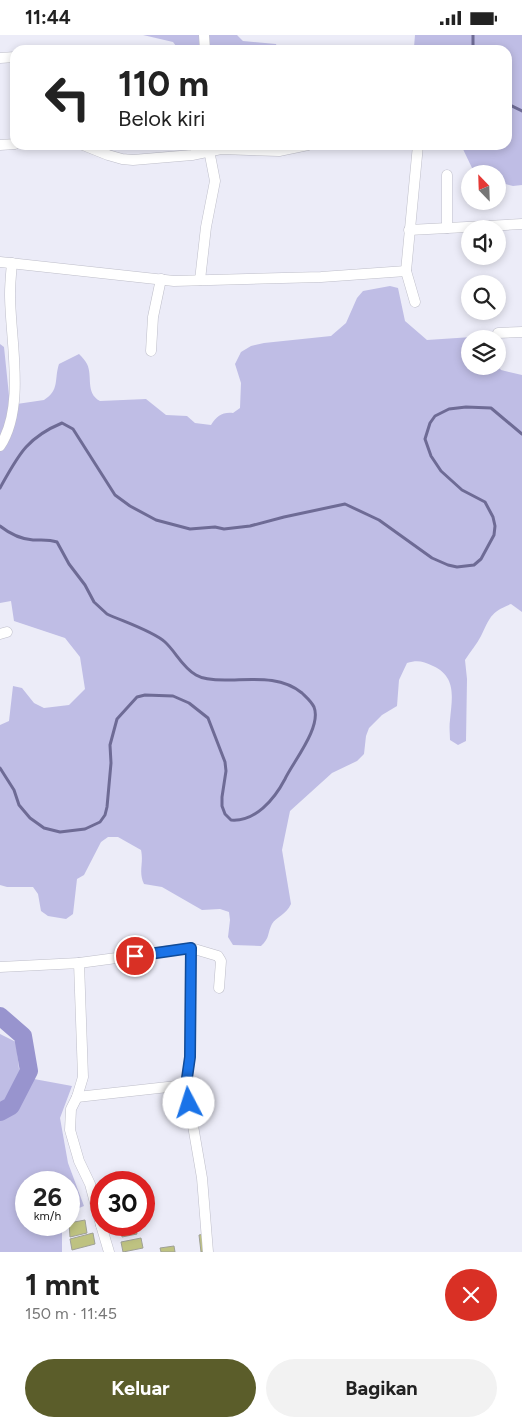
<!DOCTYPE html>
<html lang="id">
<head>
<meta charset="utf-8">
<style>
  body { margin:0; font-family:Figtree,sans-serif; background:#f2f2f2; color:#222; height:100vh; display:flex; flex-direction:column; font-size:19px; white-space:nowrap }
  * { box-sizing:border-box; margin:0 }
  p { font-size:16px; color:#767676 }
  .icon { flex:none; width:28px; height:28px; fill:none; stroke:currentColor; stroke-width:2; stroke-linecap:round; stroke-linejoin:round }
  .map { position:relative; height:1217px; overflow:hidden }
  .details { display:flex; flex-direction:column; background:#fff; flex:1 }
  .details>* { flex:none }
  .hud { position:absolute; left:10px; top:10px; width:502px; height:105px; border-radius:15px; box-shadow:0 2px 8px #0003; background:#fff; color:#222; overflow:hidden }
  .needle { width:32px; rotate:337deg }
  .tools { position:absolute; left:461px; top:130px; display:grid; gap:10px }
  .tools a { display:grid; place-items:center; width:45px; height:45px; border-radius:50%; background:#fff; box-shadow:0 2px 8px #0003; font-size:25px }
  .speed { position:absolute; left:15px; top:1136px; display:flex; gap:10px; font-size:25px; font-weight:700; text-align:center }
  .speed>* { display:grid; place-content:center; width:65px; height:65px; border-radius:50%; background:#fff; box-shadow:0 2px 8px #0003; line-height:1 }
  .speed small { font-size:12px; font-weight:400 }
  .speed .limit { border:8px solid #d22; background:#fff; color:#111 }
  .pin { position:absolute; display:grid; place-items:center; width:42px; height:42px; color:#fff; margin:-21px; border:2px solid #fff; border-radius:50%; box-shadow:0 1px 5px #0007 }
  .me { position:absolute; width:55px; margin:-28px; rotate:355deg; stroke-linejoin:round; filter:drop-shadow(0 0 4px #0008) }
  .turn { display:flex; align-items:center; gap:18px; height:105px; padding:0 25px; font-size:22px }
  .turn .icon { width:65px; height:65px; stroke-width:2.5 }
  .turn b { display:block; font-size:35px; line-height:42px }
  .round { display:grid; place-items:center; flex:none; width:52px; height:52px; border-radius:26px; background:#f2f2f2 }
  .head { display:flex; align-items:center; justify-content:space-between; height:85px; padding:0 25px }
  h1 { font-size:30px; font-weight:700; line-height:38px }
  .cta { display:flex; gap:10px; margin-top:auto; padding:10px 25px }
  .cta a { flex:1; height:58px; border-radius:30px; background:#5b5d2a; color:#fff; font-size:20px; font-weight:700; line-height:58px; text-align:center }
  .cta a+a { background:#f2f2f2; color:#222 }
  .status { display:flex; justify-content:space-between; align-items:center; height:35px; padding:0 25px; background:#fff; direction:ltr }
  .status svg { height:14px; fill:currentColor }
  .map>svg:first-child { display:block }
</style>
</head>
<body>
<div class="status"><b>11:44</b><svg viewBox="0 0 49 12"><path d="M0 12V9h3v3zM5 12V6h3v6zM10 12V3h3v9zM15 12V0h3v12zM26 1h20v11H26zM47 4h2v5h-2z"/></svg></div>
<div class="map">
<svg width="522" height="1217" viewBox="0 0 522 1217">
  <rect width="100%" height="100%" fill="#ececf8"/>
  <!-- green -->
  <g fill="#bfbde5">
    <path d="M143,0H237L243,6L276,9L278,15H179L173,7Z"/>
    <path d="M415,0H522V150L513,151L498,147V139H478L473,135L461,110H508V15H409L414,12Z"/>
    <path d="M390,251L398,253L405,286L427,305L487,301V304H470V331H498L501,335L522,340V577L511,569C490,577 490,583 481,601C477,609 470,617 465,625L467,644L466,706L458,710L450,705C450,699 449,692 450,685C452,663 457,642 433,631C423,626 417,625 407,628L399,645L397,671L382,680L369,693L366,701L364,719L357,726L332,738L290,776L282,815L291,869C286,880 276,882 272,889C267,899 270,903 261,911L233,910L228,902L230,885L229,877L220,874L202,875L162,852L144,849C138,836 144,829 141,815L118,802H108L101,807L84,840L77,844L73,879L66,884L48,881L41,876L38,859L33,852H7L0,850V690L9,686L13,651L22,653L34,668L44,673L69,670L85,654L80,622L65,603L14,586L11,566L0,568V309L4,312L10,370L44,365C60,355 54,344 59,329L79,319C82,322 85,325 87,329C93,341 85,358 100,366L146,364L166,380L187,381L195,388L211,390C217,381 222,377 233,378L240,373L241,348L235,329L241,317L251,311L264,308L331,301L346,288L357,263L363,256Z"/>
    <path d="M0,999L16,1007L19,1034L34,1044L72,1051L60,1083L68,1128L84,1171L69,1177V1148H26V1190H62V1217H0Z"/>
  </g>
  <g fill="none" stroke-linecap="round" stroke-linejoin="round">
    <!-- stream -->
    <g stroke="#6e6b95" stroke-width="3">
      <path d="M473,15V0"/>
      <path d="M508,69L522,76"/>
      <path d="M0,453C18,421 26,403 62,388L73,394L115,460L130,471L156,485L190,494L215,492L224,494L250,491L284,482L345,469L379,485L432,523L448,530L457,532L474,530L481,524L494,500L495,491L493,482L485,467L462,455L441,436L431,421L425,404L430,388L435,381L449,374L466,372L491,373L522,399"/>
      <path d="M0,491C10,499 20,504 33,505C42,505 49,504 57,507L69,529L85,550L94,567L107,579C122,586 153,596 165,607C176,617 182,632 196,640C204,645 216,645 225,645C251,645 280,640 302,658C306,662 311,666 314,672C322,692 293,727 285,744C274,765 255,787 231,785L225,779L222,771V762L226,736L225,727L208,683L189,668L173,661L145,660L137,662L117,684L110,710L111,728L107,772L105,780L100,787L85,794L60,797L44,793L30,783L19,770L14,755L0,733"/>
    </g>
    <!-- river -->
    <path stroke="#9894ce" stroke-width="18" d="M0,981L23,1001L29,1036L11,1071L0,1077"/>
  </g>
  <!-- building -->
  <g fill="#bec281" stroke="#9fa096">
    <path d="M101,1149V1165L100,1166L97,1150Z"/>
    <path d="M85,1185L87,1198L70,1202L69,1188Z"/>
    <path d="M120,1190H135L137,1199L122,1202Z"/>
    <path d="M93,1198L95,1209L72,1215L70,1204Z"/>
    <path d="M205,1199L208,1217H201L199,1200Z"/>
    <path d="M141,1203L143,1213L123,1217L121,1207Z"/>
    <path d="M174,1211L175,1217H161L160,1213Z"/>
  </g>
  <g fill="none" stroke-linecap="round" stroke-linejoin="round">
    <defs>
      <g id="street">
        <path d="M204,0L205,15"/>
        <path d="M0,23L15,22"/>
        <path d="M0,110L15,109"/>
        <path d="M83,110L108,120L122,124L133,125L192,120L221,114L279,116L308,110"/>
        <path d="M447,193V140"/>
        <path d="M409,195L522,189"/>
        <path d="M0,227L174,246L321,242L406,236"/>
        <path d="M200,245L206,192L215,146L208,110"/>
        <path d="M415,267L406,236L418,110"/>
        <path d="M498,298L522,297"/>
        <path d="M151,316L153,282L161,244"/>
        <path d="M0,411C26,372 10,304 10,259C10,249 11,239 12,228"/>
        <path d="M0,599L7,597"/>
        <path d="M191,913L190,1022L186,1050L202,1143L208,1217"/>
        <path d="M79,928L191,913L218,921L221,926L219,953"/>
        <path d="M0,932L79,928L83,1042L77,1062L71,1074L70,1095L79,1126L90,1149L101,1190"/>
        <path d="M77,1062L186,1050"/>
        <path d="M101,1190L109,1217"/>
      </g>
    </defs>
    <!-- street casing -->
    <use href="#street" stroke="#bebec9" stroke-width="11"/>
    <!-- street -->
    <use href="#street" stroke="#fff" stroke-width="10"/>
  </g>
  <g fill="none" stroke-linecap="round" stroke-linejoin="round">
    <defs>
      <path id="route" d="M135,921L191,913L190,1022L186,1050L189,1068"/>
    </defs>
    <!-- route casing -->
    <use href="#route" stroke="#114b97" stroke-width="12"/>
    <!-- route -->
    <use href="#route" stroke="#1a73e8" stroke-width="9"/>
  </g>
</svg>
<div class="tools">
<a><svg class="needle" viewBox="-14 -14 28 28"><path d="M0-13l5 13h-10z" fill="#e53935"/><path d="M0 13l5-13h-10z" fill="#767676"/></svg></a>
<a><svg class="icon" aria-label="sound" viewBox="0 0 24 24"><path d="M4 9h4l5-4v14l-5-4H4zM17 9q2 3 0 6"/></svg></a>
<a><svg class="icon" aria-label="search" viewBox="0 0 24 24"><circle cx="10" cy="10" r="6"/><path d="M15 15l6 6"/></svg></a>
<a><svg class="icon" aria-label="layers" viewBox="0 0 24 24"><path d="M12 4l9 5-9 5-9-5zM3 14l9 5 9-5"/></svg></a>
</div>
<div class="speed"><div>26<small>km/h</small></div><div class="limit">30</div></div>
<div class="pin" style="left:135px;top:921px;background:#d93025"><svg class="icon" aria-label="arrive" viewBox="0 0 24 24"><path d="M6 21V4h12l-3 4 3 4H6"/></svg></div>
<svg class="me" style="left:189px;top:1068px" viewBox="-20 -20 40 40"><circle r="19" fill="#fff"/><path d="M0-13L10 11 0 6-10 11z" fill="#1a73e8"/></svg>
<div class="hud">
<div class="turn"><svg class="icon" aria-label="left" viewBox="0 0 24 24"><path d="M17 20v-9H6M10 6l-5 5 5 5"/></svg><div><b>110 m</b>Belok kiri</div></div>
</div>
</div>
<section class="details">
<div class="head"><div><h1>1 mnt</h1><p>150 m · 11:45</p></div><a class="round" style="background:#d93025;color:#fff"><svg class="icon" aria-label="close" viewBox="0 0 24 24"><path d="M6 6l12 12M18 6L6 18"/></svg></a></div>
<div class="cta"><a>Keluar</a><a>Bagikan</a></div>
</section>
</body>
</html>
